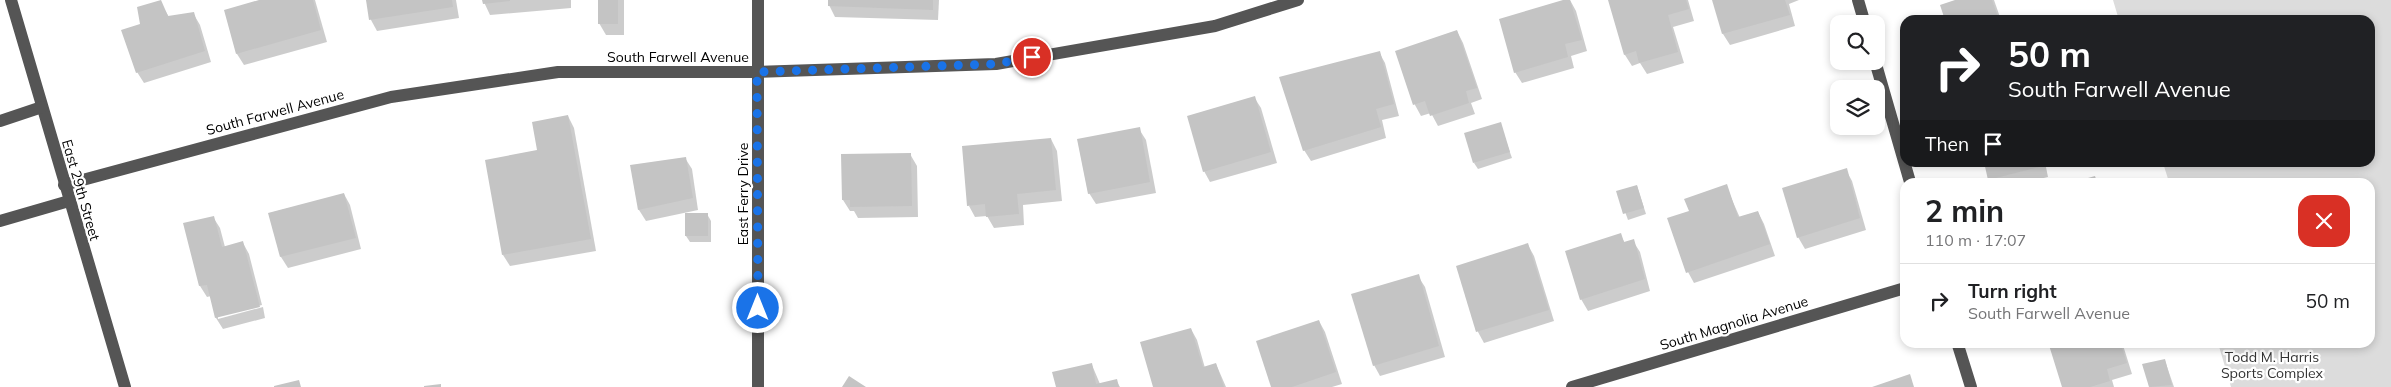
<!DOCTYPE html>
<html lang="en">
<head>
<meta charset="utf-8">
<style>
  body { margin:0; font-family:Mulish,sans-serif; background:#f6f6f6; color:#202124; height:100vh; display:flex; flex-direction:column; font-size:19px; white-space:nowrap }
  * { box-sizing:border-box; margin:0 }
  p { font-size:16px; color:#757577 }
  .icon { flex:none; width:28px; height:28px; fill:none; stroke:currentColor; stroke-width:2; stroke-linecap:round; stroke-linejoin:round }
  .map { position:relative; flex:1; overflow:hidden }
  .details { position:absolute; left:1900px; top:178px; width:475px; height:170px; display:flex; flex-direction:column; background:#fff; border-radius:15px; box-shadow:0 2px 8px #0003 }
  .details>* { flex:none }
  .guide { position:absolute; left:1900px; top:15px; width:475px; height:152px; border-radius:15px; box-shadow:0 2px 8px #0003; background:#202124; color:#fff; overflow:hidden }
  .controls { position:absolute; left:1830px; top:15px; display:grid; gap:10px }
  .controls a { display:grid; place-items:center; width:55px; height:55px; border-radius:10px; background:#fff; box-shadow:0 2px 8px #0003; font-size:25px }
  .pin { position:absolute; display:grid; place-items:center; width:42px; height:42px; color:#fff; margin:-21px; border:2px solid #fff; border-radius:50%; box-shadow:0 1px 5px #0007 }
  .me { position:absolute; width:55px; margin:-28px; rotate:0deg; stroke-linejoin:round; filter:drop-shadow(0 0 4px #0008) }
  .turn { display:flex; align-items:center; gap:18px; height:105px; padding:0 25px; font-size:22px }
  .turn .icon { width:65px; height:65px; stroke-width:2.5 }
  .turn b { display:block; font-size:35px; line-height:42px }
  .then { display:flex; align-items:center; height:48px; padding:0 25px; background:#0003; gap:10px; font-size:19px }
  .round { display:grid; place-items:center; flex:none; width:52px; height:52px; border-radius:15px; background:#f6f6f6 }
  .headline { display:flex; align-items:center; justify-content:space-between; height:85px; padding:0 25px }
  h1 { font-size:30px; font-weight:700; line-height:38px }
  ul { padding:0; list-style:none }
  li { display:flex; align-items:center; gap:15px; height:75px; padding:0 25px; border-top:1px solid #e0e0e0 }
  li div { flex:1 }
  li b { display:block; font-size:19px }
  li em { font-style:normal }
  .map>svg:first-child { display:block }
</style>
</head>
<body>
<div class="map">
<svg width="2391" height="387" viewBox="0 0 2391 387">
  <rect width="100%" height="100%" fill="#fff"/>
  <!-- green -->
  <path fill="#dcdcdc" d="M2113,0H2391V387H2231L2218,343L2370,342V182H2169L2163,163L2370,162V20H2119Z"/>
  <!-- shadow -->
  <g fill="#0003">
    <path d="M263,0H315L327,42L244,65L237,54L225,11Z"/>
    <path d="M368,0H456L459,18L377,31L371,20Z"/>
    <path d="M483,0H571V8L490,15Z"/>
    <path d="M599,0H624V35H606L599,23Z"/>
    <path d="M829,0H939L938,20L835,17L829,5Z"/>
    <path d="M1567,0H1570L1576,11L1587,51L1571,56L1574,68L1522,83L1515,72Z"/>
    <path d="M1610,0H1688L1694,21L1673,27L1684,63L1647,74L1640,63L1632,66L1625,55Z"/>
    <path d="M1713,0H1799L1789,4L1795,26L1730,45L1723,34Z"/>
    <path d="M1959,0H1994L2001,20H1946Z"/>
    <path d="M160,2L169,17L193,13L200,25L211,62L144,83L137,72L142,25Z"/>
    <path d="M1457,31L1463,43L1482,99L1471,103L1475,114L1438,126L1431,113L1421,116L1415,105L1397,52Z"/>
    <path d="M1379,52L1385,63L1399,116L1382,120L1386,138L1311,161L1304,150Z"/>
    <path d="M1254,97L1261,108L1277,163L1210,182L1204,171Z"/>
    <path d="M568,116L574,128L596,251L510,266L503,255L538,151Z"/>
    <path d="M1500,124L1512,158L1478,169L1474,163Z"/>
    <path d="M1139,129L1146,140L1156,193L1096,204L1089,193Z"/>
    <path d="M1051,139L1057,151L1062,201L1023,205L1024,225L994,228L987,216L975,217L969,206Z"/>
    <path d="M910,154L917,166L918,217L858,218L854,211H850L843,200Z"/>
    <path d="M685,158L692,169L698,210L646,221L639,210L631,166Z"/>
    <path d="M1985,162H2045L2048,177L2027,182H1991Z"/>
    <path d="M1846,170L1852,181L1866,230L1805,249L1798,237Z"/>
    <path d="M1637,186L1646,214L1628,220L1618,192Z"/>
    <path d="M1726,186L1740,218L1758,212L1764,224L1775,256L1694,283L1688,272L1690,211Z"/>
    <path d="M344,194L350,205L361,249L288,268L281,257L270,213Z"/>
    <path d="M686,214H707L711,221V242H690L686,236Z"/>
    <path d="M213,217L220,228L225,247L243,243L249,254L262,305L218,316V319L263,307L265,318L223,329L216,318L211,296L207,297L200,286L185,224Z"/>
    <path d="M1620,235L1625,243L1633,241L1640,252L1650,291L1588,311L1581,299Z"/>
    <path d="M1528,245L1534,256L1554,321L1484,343L1478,332L1457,267Z"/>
    <path d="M1418,276L1425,287L1445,357L1380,376L1374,365Z"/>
    <path d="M1319,321L1325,332L1342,384L1332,387H1272Z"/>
    <path d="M1191,329L1197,340L1205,368L1216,364L1226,387H1154Z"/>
    <path d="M2050,342H2122L2132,374L2112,380L2114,387H2063Z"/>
    <path d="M2165,361L2174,387H2150L2144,365Z"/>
    <path d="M1092,365L1100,384L1116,380L1120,387H1057Z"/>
  </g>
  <!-- building -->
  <g fill="#c4c4c4">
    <path d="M161,0L168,16L194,12L205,51L136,73L121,30L140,24L137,7Z"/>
    <path d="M259,0H313L321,30L236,54L224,10Z"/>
    <path d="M366,0H452L453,7L369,20Z"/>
    <path d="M482,0H510V1L483,4Z"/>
    <rect x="598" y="0" width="20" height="24"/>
    <path d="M828,0H933V10L828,6Z"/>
    <path d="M1563,0H1570L1582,40L1565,44L1568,57L1514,73L1499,19Z"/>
    <path d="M1608,0H1686L1689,9L1668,15L1678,52L1639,63L1636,51L1624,55Z"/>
    <path d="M1712,0H1785L1790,15L1722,34Z"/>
    <path d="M1955,0H1992L1999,20H1945L1940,5Z"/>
    <path d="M1457,30L1477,88L1466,91L1469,103L1430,116L1425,101L1413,105L1395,51Z"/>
    <path d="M1380,51L1394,104L1376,109L1381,127L1303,151L1279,77Z"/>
    <path d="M1255,96L1271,152L1203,172L1187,116Z"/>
    <path d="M568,115L591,239L502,255L485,160L537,150L532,122Z"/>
    <path d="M1501,122L1510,152L1473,163L1464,133Z"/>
    <path d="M1140,127L1150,182L1088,194L1077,139Z"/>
    <path d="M1051,138L1056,190L1017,194L1019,214L986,217L985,204L967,206L962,146Z"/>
    <path d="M911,153L912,206L850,207V200H842L841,154Z"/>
    <path d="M686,157L693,198L638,210L630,165Z"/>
    <path d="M1984,162H2042L2043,166L1988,180Z"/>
    <path d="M1847,168L1860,218L1797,238L1782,188Z"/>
    <path d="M2095,176L2097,182H2074Z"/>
    <path d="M1727,184L1738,217L1758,211L1770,244L1686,273L1667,218L1689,211L1684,199Z"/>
    <path d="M1637,185L1644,208L1623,214L1616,191Z"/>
    <path d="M344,193L356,238L280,257L268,213Z"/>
    <rect x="685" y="213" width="23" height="23"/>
    <path d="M214,216L222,247L243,241L260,307L215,318L207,285L199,286L183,223Z"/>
    <path d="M1621,233L1624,242L1634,239L1645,279L1580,300L1565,251Z"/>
    <path d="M1528,243L1549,310L1476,332L1456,266Z"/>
    <path d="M1419,274L1439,346L1373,366L1351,294Z"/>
    <path d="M1319,320L1336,372L1292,387H1271L1256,341Z"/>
    <path d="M1191,328L1203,367L1216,363L1224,387H1153L1140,342Z"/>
    <path d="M2048,342H2120L2127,363L2107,369L2110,381L2090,387H2062Z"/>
    <path d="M2165,359L2172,385L2149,387L2142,364Z"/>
    <path d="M1092,363L1096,384L1117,379L1119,387H1056L1052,372Z"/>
    <path d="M1910,374L1914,387H1872Z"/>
    <path d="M849,376L866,387H842Z"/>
    <path d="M299,380L301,387H274V386Z"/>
    <path d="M441,384V387H424V386Z"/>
  </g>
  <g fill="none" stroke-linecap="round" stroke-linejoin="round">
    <!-- minor -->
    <g stroke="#555" stroke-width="12">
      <path d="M11,0L125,387"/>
      <path d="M758,0V387"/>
      <path d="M1858,0L1865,24"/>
      <path d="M1875,61L1910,182"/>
      <path d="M0,121L42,107"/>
      <path d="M64,185L391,97L558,72H757L996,64L1215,26L1298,0"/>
      <path d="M0,221L69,201"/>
      <path d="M1957,342L1971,387"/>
      <path d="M1572,387L1905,288"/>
    </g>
  </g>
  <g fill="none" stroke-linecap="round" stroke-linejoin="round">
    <!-- route -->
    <path stroke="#1a73e8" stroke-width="9" stroke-dasharray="0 16.2" d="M758,308L757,72L996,64L1032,57"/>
  </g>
  <g text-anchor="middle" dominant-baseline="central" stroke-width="4.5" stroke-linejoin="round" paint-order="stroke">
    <!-- street labels -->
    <g font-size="14" fill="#000" stroke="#fff">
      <text x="678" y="57">South Farwell Avenue</text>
      <text transform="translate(275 112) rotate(-15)">South Farwell Avenue</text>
      <text transform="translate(81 190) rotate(74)">East 29th Street</text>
      <text transform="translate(743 194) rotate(-90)">East Ferry Drive</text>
      <text transform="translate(1734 323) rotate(-17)">South Magnolia Avenue</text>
    </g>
    <!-- park labels -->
    <g font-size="14" fill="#333" stroke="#fff">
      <text x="2272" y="357">Todd M. Harris<tspan x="2272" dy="16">Sports Complex</tspan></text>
    </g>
  </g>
</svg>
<div class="controls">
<a><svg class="icon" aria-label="search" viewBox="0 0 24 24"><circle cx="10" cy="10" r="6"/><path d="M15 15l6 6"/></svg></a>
<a><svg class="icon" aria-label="layers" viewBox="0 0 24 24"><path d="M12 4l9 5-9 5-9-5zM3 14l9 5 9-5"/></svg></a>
</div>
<div class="pin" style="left:1032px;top:57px;background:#d93025"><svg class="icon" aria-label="arrive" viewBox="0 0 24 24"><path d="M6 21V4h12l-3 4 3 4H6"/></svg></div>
<svg class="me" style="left:758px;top:308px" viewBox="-20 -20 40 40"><circle r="17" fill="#1a73e8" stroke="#fff" stroke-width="3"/><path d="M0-11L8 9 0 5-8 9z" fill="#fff"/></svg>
<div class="guide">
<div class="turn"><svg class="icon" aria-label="right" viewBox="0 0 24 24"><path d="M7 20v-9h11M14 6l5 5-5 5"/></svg><div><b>50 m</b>South Farwell Avenue</div></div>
<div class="then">Then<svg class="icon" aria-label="arrive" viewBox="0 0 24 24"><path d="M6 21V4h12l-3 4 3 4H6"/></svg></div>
</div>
<section class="details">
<div class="headline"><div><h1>2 min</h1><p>110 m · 17:07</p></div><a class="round" style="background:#d93025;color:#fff"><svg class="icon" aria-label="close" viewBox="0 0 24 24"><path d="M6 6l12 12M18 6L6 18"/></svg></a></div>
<ul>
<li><svg class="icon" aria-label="right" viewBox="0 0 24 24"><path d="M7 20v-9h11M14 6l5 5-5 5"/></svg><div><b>Turn right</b><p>South Farwell Avenue</p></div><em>50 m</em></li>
</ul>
</section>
</div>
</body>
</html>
